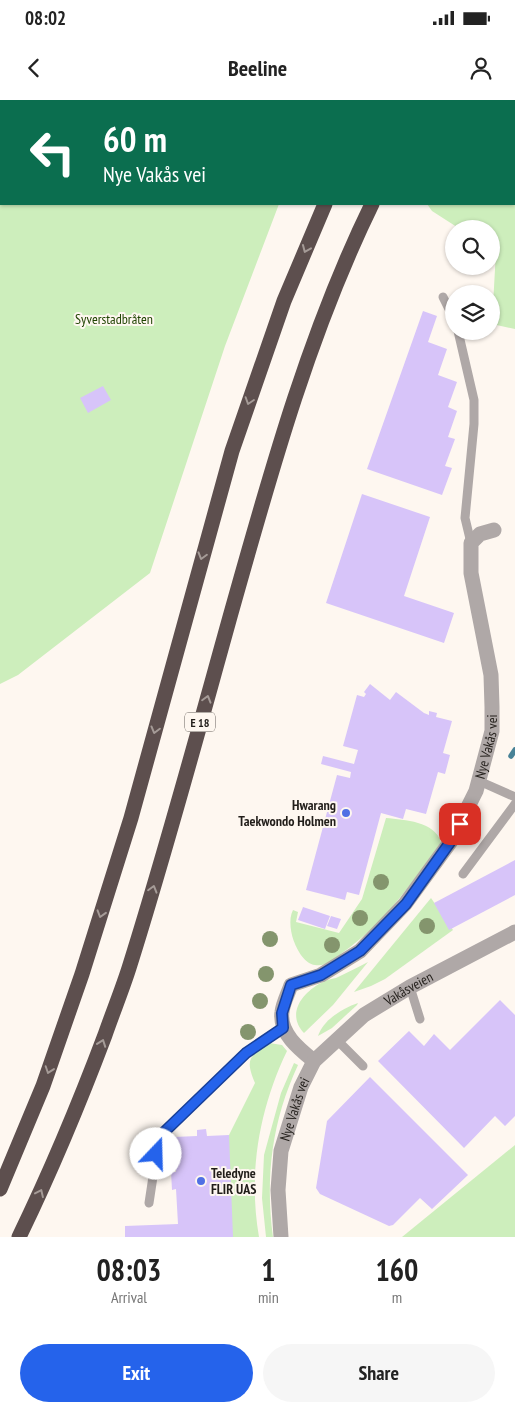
<!DOCTYPE html>
<html lang="en">
<head>
<meta charset="utf-8">
<style>
  body { margin:0; font-family:"PT Sans Narrow",sans-serif; background:#f6f6f6; color:#222; height:100vh; display:flex; flex-direction:column; font-size:19px; white-space:nowrap }
  * { box-sizing:border-box; margin:0 }
  p { font-size:16px; color:#767676 }
  .icon { flex:none; width:28px; height:28px; fill:none; stroke:currentColor; stroke-width:2; stroke-linecap:round; stroke-linejoin:round }
  .map { position:relative; height:1137px; overflow:hidden }
  .sheet { display:flex; flex-direction:column; background:#fff; flex:1 }
  .sheet>* { flex:none }
  .banner { position:absolute; left:0px; top:0px; width:515px; height:105px; box-shadow:0 1px 4px #0004; background:#0b6e4f; color:#fff; overflow:hidden }
  .controls { position:absolute; left:445px; top:120px; display:grid; gap:10px }
  .controls a { display:grid; place-items:center; width:55px; height:55px; border-radius:50%; background:#fff; box-shadow:0 1px 4px #0004; font-size:25px }
  .pin { position:absolute; display:grid; place-items:center; width:42px; height:42px; color:#fff; margin:-21px; border-radius:10px; box-shadow:0 2px 8px #0006 }
  .me { position:absolute; width:55px; margin:-28px; rotate:21deg; stroke-linejoin:round; filter:drop-shadow(0 0 4px #0008) }
  .turn { display:flex; align-items:center; gap:18px; height:105px; padding:0 20px; font-size:22px }
  .turn .icon { width:65px; height:65px; stroke-width:2.5 }
  .turn b { display:block; font-size:35px; line-height:42px }
  .eta { display:flex; justify-content:space-evenly; align-items:center; height:85px; text-align:center }
  .eta b { font-size:30px; font-weight:800; line-height:35px }
  .action { display:flex; gap:10px; margin-top:auto; padding:10px 20px }
  .action a { flex:1; height:58px; border-radius:30px; background:#2563eb; color:#fff; font-size:20px; font-weight:800; line-height:58px; text-align:center }
  .action a+a { background:#f6f6f6; color:#222 }
  .status { display:flex; justify-content:space-between; align-items:center; height:35px; padding:0 25px; background:#fff; direction:ltr }
  .status svg { height:14px; fill:currentColor }
  header { display:flex; justify-content:space-between; align-items:center; height:65px; padding:0 20px; background:#fff; font-size:22px; font-weight:800 }
  .map>svg:first-child { display:block }
</style>
</head>
<body>
<div class="status"><b>08:02</b><svg viewBox="0 0 49 12"><path d="M0 12V9h3v3zM5 12V6h3v6zM10 12V3h3v9zM15 12V0h3v12zM26 1h20v11H26zM47 4h2v5h-2z"/></svg></div>
<header><svg class="icon" aria-label="back" viewBox="0 0 24 24"><path d="M15 5l-7 7 7 7"/></svg>Beeline<svg class="icon" aria-label="person" viewBox="0 0 24 24"><circle cx="12" cy="8" r="4"/><path d="M4 21q1-7 8-7t8 7"/></svg></header>
<div class="map">
<svg width="515" height="1137" viewBox="0 0 515 1137">
  <rect width="100%" height="100%" fill="#fef7f0"/>
  <!-- green -->
  <g fill="#cdeebc">
    <path d="M0,0H327L1,1V104H279L225,246L150,473L18,575L0,584Z"/>
    <path d="M491,0H515V229L492,224L496,151L491,148V129H460L432,111L427,104H514V1H490Z"/>
    <path d="M386,718C405,720 434,721 441,742C412,783 384,824 342,853C335,859 325,867 315,865C305,864 298,851 295,844C291,835 288,819 293,810L298,812L296,822L339,833L362,799Z"/>
    <path d="M431,798L453,830L385,879L371,886L354,892Z"/>
    <path d="M368,862L333,905L304,933C286,914 302,893 321,883C326,880 331,879 336,878C347,873 358,867 368,862Z"/>
    <path d="M358,903L357,905L332,928L318,936C323,920 343,908 358,903Z"/>
    <path d="M269,943L282,945L287,951C259,1009 248,1074 259,1137H198L225,1043L255,983C245,959 249,957 269,943Z"/>
    <path d="M294,963L298,965C272,1021 265,1075 273,1137H266L262,1098L264,1055L281,993Z"/>
    <path d="M515,1045V1137H402Z"/>
  </g>
  <g fill="none" stroke-linecap="round" stroke-linejoin="round">
    <!-- stream -->
    <path stroke="#488297" stroke-width="5.5" d="M511,656L515,650"/>
  </g>
  <!-- building -->
  <g fill="#d7c4f9">
    <path d="M423,211L437,216L428,242L447,249L438,275L457,282L448,307L457,311L448,337L455,339L445,366L452,368L442,395L367,369Z"/>
    <path d="M103,286L111,300L88,313L80,298Z"/>
    <path d="M362,394L430,417L404,496L454,513L444,543L326,503Z"/>
    <path d="M370,584L390,600L396,592L424,613L429,615V611L437,613L436,617L452,621L443,653L450,655L445,674L438,672L426,714L406,709L403,719L381,713L359,795L347,792L345,800L306,790L337,675L350,678L351,672L321,664L323,656L354,664L358,650L343,646L357,595L364,597L366,594L364,592Z"/>
    <path d="M515,760V795L449,830L434,803Z"/>
    <path d="M303,807L330,816L325,829L298,820Z"/>
    <path d="M331,816L341,819L337,829L327,826Z"/>
    <path d="M500,900L515,915V1016L505,1026L495,1016L464,1048L378,961L409,931L424,946L434,934L450,950Z"/>
    <path d="M370,977L468,1075L432,1109L420,1098L393,1125L389,1126L320,1094L316,1088L327,1021Z"/>
    <path d="M206,1029L207,1036L229,1035L233,1137H125V1126L178,1124L176,1089L172,1090L171,1072H176L174,1037L197,1036V1030Z"/>
  </g>
  <g fill="none" stroke-linecap="round" stroke-linejoin="round">
    <!-- lane -->
    <g stroke="#afa8a7" stroke-width="9">
      <path d="M443,197L454,219"/>
      <path d="M458,231L474,300V324L465,418L471,443"/>
      <path d="M479,681L515,697"/>
      <path d="M463,774L515,704"/>
      <path d="M410,887L420,919"/>
      <path d="M337,940L363,966"/>
      <path d="M149,1103L159,1037L246,953L283,928"/>
    </g>
    <!-- street -->
    <g stroke="#afa8a7" stroke-width="15">
      <path id="s1" d="M314,961C299,949 279,933 282,912C283,903 288,894 291,885L321,875L360,851L405,804L451,741L476,691L492,631V607L491,575L471,473V443L480,434L494,430"/>
      <path id="s2" d="M281,1137L278,1090L281,1051L301,987L314,961L364,915L410,887L515,832"/>
    </g>
    <!-- highway -->
    <g stroke="#5d4f4e" stroke-width="15">
      <path d="M376,1L377,0"/>
      <path d="M425,1L426,0"/>
      <path d="M0,1089L43,986L82,874L131,718L232,351L284,201L325,104"/>
      <path d="M19,1137C51,1071 79,1004 105,935C113,912 122,890 129,868C165,754 196,639 228,524C268,382 307,237 372,104"/>
    </g>
  </g>
  <!-- trees -->
  <g fill="#84956d">
    <circle cx="381" cy="782" r="8"/>
    <circle cx="360" cy="818" r="8"/>
    <circle cx="427" cy="826" r="8"/>
    <circle cx="270" cy="839" r="8"/>
    <circle cx="332" cy="845" r="8"/>
    <circle cx="266" cy="874" r="8"/>
    <circle cx="260" cy="901" r="8"/>
    <circle cx="248" cy="932" r="8"/>
  </g>
  <!-- one-way arrows -->
  <defs><path id="oneway-chevron" d="M-2-3.5L2.5 0L-2 3.5" fill="none" stroke-width="1.6" stroke-linecap="round" stroke-linejoin="round" transform="scale(1.25)"/></defs>
  <g stroke="#a59b97">
    <use href="#oneway-chevron" transform="translate(306 149) rotate(113)"/>
    <use href="#oneway-chevron" transform="translate(249 301) rotate(108)"/>
    <use href="#oneway-chevron" transform="translate(202 456) rotate(106)"/>
    <use href="#oneway-chevron" transform="translate(207 599) rotate(-74)"/>
    <use href="#oneway-chevron" transform="translate(155 630) rotate(105)"/>
    <use href="#oneway-chevron" transform="translate(153 789) rotate(-74)"/>
    <use href="#oneway-chevron" transform="translate(101 814) rotate(107)"/>
    <use href="#oneway-chevron" transform="translate(102 943) rotate(-70)"/>
    <use href="#oneway-chevron" transform="translate(49 970) rotate(109)"/>
    <use href="#oneway-chevron" transform="translate(40 1093) rotate(-65)"/>
  </g>
  <g fill="none" stroke-linecap="round" stroke-linejoin="round">
    <defs>
      <path id="route" d="M156,1054L159,1037L246,953L283,928L282,913L291,885L321,875L360,851L406,804L451,741L460,724"/>
    </defs>
    <!-- route casing -->
    <use href="#route" stroke="#184099" stroke-width="12"/>
    <!-- route -->
    <use href="#route" stroke="#2563eb" stroke-width="9"/>
  </g>
  <!-- markers -->
  <g fill="#4f70e4" stroke="#fef7f0" stroke-width="2">
    <circle cx="346" cy="713" r="5"/>
    <circle cx="201" cy="1081" r="5"/>
  </g>
  <g text-anchor="middle" dominant-baseline="central" stroke-width="4" stroke-linejoin="round" paint-order="stroke">
    <!-- shield labels -->
    <rect fill="#fef7f0" stroke="#645f5a" stroke-width="1" x="185" y="612.5" width="30" height="19" rx="4"/>
    <g font-size="12" font-weight="bold" fill="#221e1a">
      <text x="200" y="622">E 18</text>
    </g>
    <!-- park labels -->
    <g font-size="14" fill="#204402" stroke="#fef7f0">
      <text x="114" y="219">Syverstadbråten</text>
    </g>
    <!-- street labels -->
    <g font-size="14" fill="#221e1a" stroke="#fef7f0">
      <text stroke="none"><textPath href="#s1" startOffset="412">Nye Vakås vei</textPath></text>
      <text stroke="none"><textPath href="#s2" startOffset="302">Vakåsveien</textPath></text>
      <text stroke="none"><textPath href="#s2" startOffset="130">Nye Vakås vei</textPath></text>
    </g>
    <!-- poi labels -->
    <g font-size="14" font-weight="bold" fill="#221e1a" stroke="#fef7f0" text-anchor="end">
      <text x="336" y="705">Hwarang<tspan x="336" dy="16">Taekwondo Holmen</tspan></text>
      <text x="211" y="1073" text-anchor="start">Teledyne<tspan x="211" dy="16">FLIR UAS</tspan></text>
    </g>
  </g>
</svg>
<div class="controls">
<a><svg class="icon" aria-label="search" viewBox="0 0 24 24"><circle cx="10" cy="10" r="6"/><path d="M15 15l6 6"/></svg></a>
<a><svg class="icon" aria-label="layers" viewBox="0 0 24 24"><path d="M12 4l9 5-9 5-9-5zM3 14l9 5 9-5"/></svg></a>
</div>
<div class="pin" style="left:460px;top:724px;background:#d93025"><svg class="icon" aria-label="arrive" viewBox="0 0 24 24"><path d="M6 21V4h12l-3 4 3 4H6"/></svg></div>
<svg class="me" style="left:156px;top:1054px" viewBox="-20 -20 40 40"><circle r="19" fill="#fff"/><path d="M0-13L10 11 0 6-10 11z" fill="#2563eb"/></svg>
<div class="banner">
<div class="turn"><svg class="icon" aria-label="left" viewBox="0 0 24 24"><path d="M17 20v-9H6M10 6l-5 5 5 5"/></svg><div><b>60 m</b>Nye Vakås vei</div></div>
</div>
</div>
<section class="sheet">
<div class="eta">
<div><b>08:03</b><p>Arrival</p></div>
<div><b>1</b><p>min</p></div>
<div><b>160</b><p>m</p></div>
</div>
<div class="action"><a>Exit</a><a>Share</a></div>
</section>
</body>
</html>
